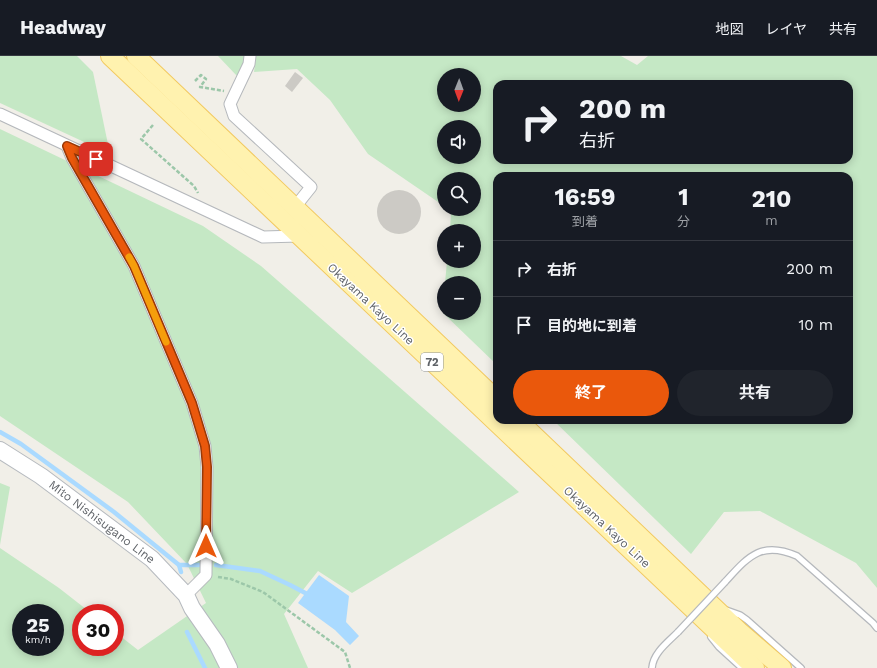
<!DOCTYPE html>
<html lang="ja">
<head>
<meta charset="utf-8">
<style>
  body { margin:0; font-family:"Work Sans","Noto Sans JP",sans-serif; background:#20242c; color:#f1f3f6; height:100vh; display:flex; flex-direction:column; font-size:15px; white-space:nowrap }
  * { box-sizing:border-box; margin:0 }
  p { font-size:13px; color:#9ea1a6 }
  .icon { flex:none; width:22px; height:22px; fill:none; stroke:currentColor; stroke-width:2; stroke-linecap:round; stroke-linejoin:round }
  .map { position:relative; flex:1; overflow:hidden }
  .sheet { position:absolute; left:493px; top:116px; width:360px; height:252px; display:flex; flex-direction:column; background:#171b24; border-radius:12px; box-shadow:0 2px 10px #0003 }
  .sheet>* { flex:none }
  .guide { position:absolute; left:493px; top:24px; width:360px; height:84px; border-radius:12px; box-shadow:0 2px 10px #0003; background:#171b24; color:#f1f3f6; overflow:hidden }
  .needle { width:26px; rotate:181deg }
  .buttons { position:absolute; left:437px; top:12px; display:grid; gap:8px }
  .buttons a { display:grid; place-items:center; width:44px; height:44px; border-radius:50%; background:#171b24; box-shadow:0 2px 10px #0003; font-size:20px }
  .speed { position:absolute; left:12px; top:548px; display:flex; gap:8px; font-size:20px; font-weight:700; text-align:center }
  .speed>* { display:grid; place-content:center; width:52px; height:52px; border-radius:50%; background:#171b24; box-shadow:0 2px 10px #0003; line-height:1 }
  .speed small { font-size:10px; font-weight:400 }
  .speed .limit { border:6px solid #d22; background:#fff; color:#111 }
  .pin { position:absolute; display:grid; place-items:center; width:34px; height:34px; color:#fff; margin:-17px; border-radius:8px; box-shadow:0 2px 6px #0006 }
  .me { position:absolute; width:44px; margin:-22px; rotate:0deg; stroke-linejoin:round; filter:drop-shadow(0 0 3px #0008) }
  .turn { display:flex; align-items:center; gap:14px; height:84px; padding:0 20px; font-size:18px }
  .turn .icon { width:52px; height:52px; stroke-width:2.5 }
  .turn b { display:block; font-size:28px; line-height:34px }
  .eta { display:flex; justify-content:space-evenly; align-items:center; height:68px; text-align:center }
  .eta b { font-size:24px; font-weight:700; line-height:28px }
  .cta { display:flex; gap:8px; margin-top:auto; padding:8px 20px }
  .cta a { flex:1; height:46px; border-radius:24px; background:#ea580c; color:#fff; font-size:16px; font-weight:700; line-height:46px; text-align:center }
  .cta a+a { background:#20242c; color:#f1f3f6 }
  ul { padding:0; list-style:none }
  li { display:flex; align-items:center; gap:12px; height:56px; padding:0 20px; border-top:1px solid #363941 }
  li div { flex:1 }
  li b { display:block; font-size:15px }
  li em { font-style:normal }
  header { display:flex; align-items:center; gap:24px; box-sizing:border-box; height:56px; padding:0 20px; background:#171b24; border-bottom:1px solid #363941 }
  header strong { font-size:19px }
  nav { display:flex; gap:22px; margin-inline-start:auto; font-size:14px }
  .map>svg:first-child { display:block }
</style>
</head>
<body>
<header>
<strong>Headway</strong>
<nav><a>地図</a><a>レイヤ</a><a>共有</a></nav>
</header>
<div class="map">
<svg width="877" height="612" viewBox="0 0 877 612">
  <rect width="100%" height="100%" fill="#f1efe8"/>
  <!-- green -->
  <g fill="#c5e8c5" fill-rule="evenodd">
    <path d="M0,0H77L93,16L110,98L0,47Z"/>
    <path d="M218,0H244V5L237,20Z"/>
    <path d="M256,0H621L637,9L648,0H877V532L856,507L760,455L724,456L691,498L553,364H849V120H497V309L443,257L444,244V257H474V227H445L447,205H474V175H450L451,156L448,153H474V123H444V150L368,98L330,44L297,13L254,16ZM444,19H474V49H444ZM497,28H849V104H497ZM444,71H474V101H444Z"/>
    <path d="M0,73L203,170L261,210L519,436L352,537L318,515L284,558L308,612H0V492L59,532L91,557H81V591H115V576L138,594L206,547L187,508L128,446L0,360ZM21,557H55V591H21Z"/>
    <path d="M0,427L10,431L0,489Z"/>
  </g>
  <!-- water -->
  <path fill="#aadaff" d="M319,519L349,540L346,566L359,580L350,589L335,574L298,547Z"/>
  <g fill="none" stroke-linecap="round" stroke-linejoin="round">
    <!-- stream -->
    <g stroke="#aadaff" stroke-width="4.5">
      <path d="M0,376L21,388L114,456L179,509L181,516"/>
      <path d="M179,509H199"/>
      <path d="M216,509L260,515L290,529L311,540"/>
      <path d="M187,576L205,612"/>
    </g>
  </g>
  <!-- building -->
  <g fill="#cccac5">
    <path d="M295,16L303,22L292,36L285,30Z"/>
    <circle cx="399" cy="156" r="22"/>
  </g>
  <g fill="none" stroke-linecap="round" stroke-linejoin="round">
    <defs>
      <g id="lane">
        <path d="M725,526C748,501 761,484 797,500L873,567L877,572"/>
        <path d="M726,554L740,559L747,564L801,612"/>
        <path d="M711,581L719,591L742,612"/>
        <path d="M652,612C653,597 668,586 678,576"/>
      </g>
      <g id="street">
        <path d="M250,0L249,8L230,48L234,60L311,131L295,151"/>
        <path d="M0,58L263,181L299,180"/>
        <path d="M67,90L72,102L134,210L192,347L205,390L207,411L206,519L186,539"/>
      </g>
      <path id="secondary" d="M0,394L41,420L152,503L186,539L192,552L217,588L229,612"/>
      <g id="primary">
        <path d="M110,0L755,612"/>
        <path d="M136,0L497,344"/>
        <path d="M518,364L739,575L782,612"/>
      </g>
    </defs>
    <!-- lane casing -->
    <use href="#lane" stroke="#b5b8bc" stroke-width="8"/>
    <!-- street casing -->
    <use href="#street" stroke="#b5b8bc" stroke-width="13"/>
    <!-- secondary casing -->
    <use href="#secondary" stroke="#b6babf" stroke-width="18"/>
    <!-- primary casing -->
    <use href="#primary" stroke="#f2c960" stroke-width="20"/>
    <!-- path -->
    <g stroke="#9cc7a9" stroke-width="2.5" stroke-dasharray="4 2" stroke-linecap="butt">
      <path d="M195,25L201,19L206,23L200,31L224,35"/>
      <path d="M153,69L141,83L194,130L198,137"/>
      <path d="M218,521L231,523L263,536L345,596L350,612"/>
    </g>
    <!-- lane -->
    <use href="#lane" stroke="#fff" stroke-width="5.5"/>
    <!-- street -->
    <use href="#street" stroke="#fff" stroke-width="11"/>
    <!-- secondary -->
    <use href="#secondary" stroke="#fff" stroke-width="16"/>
    <!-- primary -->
    <use href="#primary" stroke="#fff2af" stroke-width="18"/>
    <defs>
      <path id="lane-bridge" d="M678,576L725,526"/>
    </defs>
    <!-- lane-bridge casing -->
    <use href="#lane-bridge" stroke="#b5b8bc" stroke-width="8" stroke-linecap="butt"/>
    <!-- lane-bridge -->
    <use href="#lane-bridge" stroke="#fff" stroke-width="5.5"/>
  </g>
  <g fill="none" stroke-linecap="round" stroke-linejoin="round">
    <defs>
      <path id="route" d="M96,103L67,90L72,102L134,210L192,347L205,390L207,411L206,490"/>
    </defs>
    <!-- route casing -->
    <use href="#route" stroke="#983908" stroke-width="10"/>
    <!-- route -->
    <use href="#route" stroke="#ea580c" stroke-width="7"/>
    <!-- slow -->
    <path stroke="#f59e0b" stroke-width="7" d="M129,201L134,210L166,286"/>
  </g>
  <g text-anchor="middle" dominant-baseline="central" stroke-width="3" stroke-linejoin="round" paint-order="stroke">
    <!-- shield labels -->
    <rect fill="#fff" stroke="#8f9295" stroke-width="1" x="421" y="297" width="22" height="18" rx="3"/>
    <g font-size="11" font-weight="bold" fill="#5f6368">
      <text x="432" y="306">72</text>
    </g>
    <!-- street labels -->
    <g font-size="12" fill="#5f6368" stroke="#fff">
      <text transform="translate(371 248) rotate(43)">Okayama Kayo Line</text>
      <text transform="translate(102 466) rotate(37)">Mito Nishisugano Line</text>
      <text transform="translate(607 471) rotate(43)">Okayama Kayo Line</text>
    </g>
  </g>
</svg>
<div class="buttons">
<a><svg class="needle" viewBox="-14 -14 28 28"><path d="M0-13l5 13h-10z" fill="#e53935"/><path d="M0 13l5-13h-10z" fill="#9ea1a6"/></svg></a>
<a><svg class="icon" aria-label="sound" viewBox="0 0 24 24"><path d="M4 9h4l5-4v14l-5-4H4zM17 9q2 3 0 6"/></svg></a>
<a><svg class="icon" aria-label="search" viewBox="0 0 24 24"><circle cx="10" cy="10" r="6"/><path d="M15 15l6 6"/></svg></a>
<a>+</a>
<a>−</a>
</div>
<div class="speed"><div>25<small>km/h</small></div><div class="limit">30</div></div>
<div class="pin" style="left:96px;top:103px;background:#d93025"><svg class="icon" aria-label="arrive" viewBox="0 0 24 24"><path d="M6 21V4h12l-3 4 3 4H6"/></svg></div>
<svg class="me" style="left:206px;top:490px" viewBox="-20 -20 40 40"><path d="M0-17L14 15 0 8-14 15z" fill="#ea580c" stroke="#fff" stroke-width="4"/></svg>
<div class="guide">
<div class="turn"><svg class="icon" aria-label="right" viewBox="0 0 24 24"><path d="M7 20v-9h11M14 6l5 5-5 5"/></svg><div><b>200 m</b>右折</div></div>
</div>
<section class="sheet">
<div class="eta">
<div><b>16:59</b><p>到着</p></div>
<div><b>1</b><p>分</p></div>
<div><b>210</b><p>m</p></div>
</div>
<ul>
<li><svg class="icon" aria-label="right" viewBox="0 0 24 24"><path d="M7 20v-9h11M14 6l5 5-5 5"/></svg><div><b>右折</b></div><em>200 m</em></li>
<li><svg class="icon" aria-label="arrive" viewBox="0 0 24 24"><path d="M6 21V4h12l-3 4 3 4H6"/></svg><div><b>目的地に到着</b></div><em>10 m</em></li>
</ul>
<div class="cta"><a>終了</a><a>共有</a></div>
</section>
</div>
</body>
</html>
